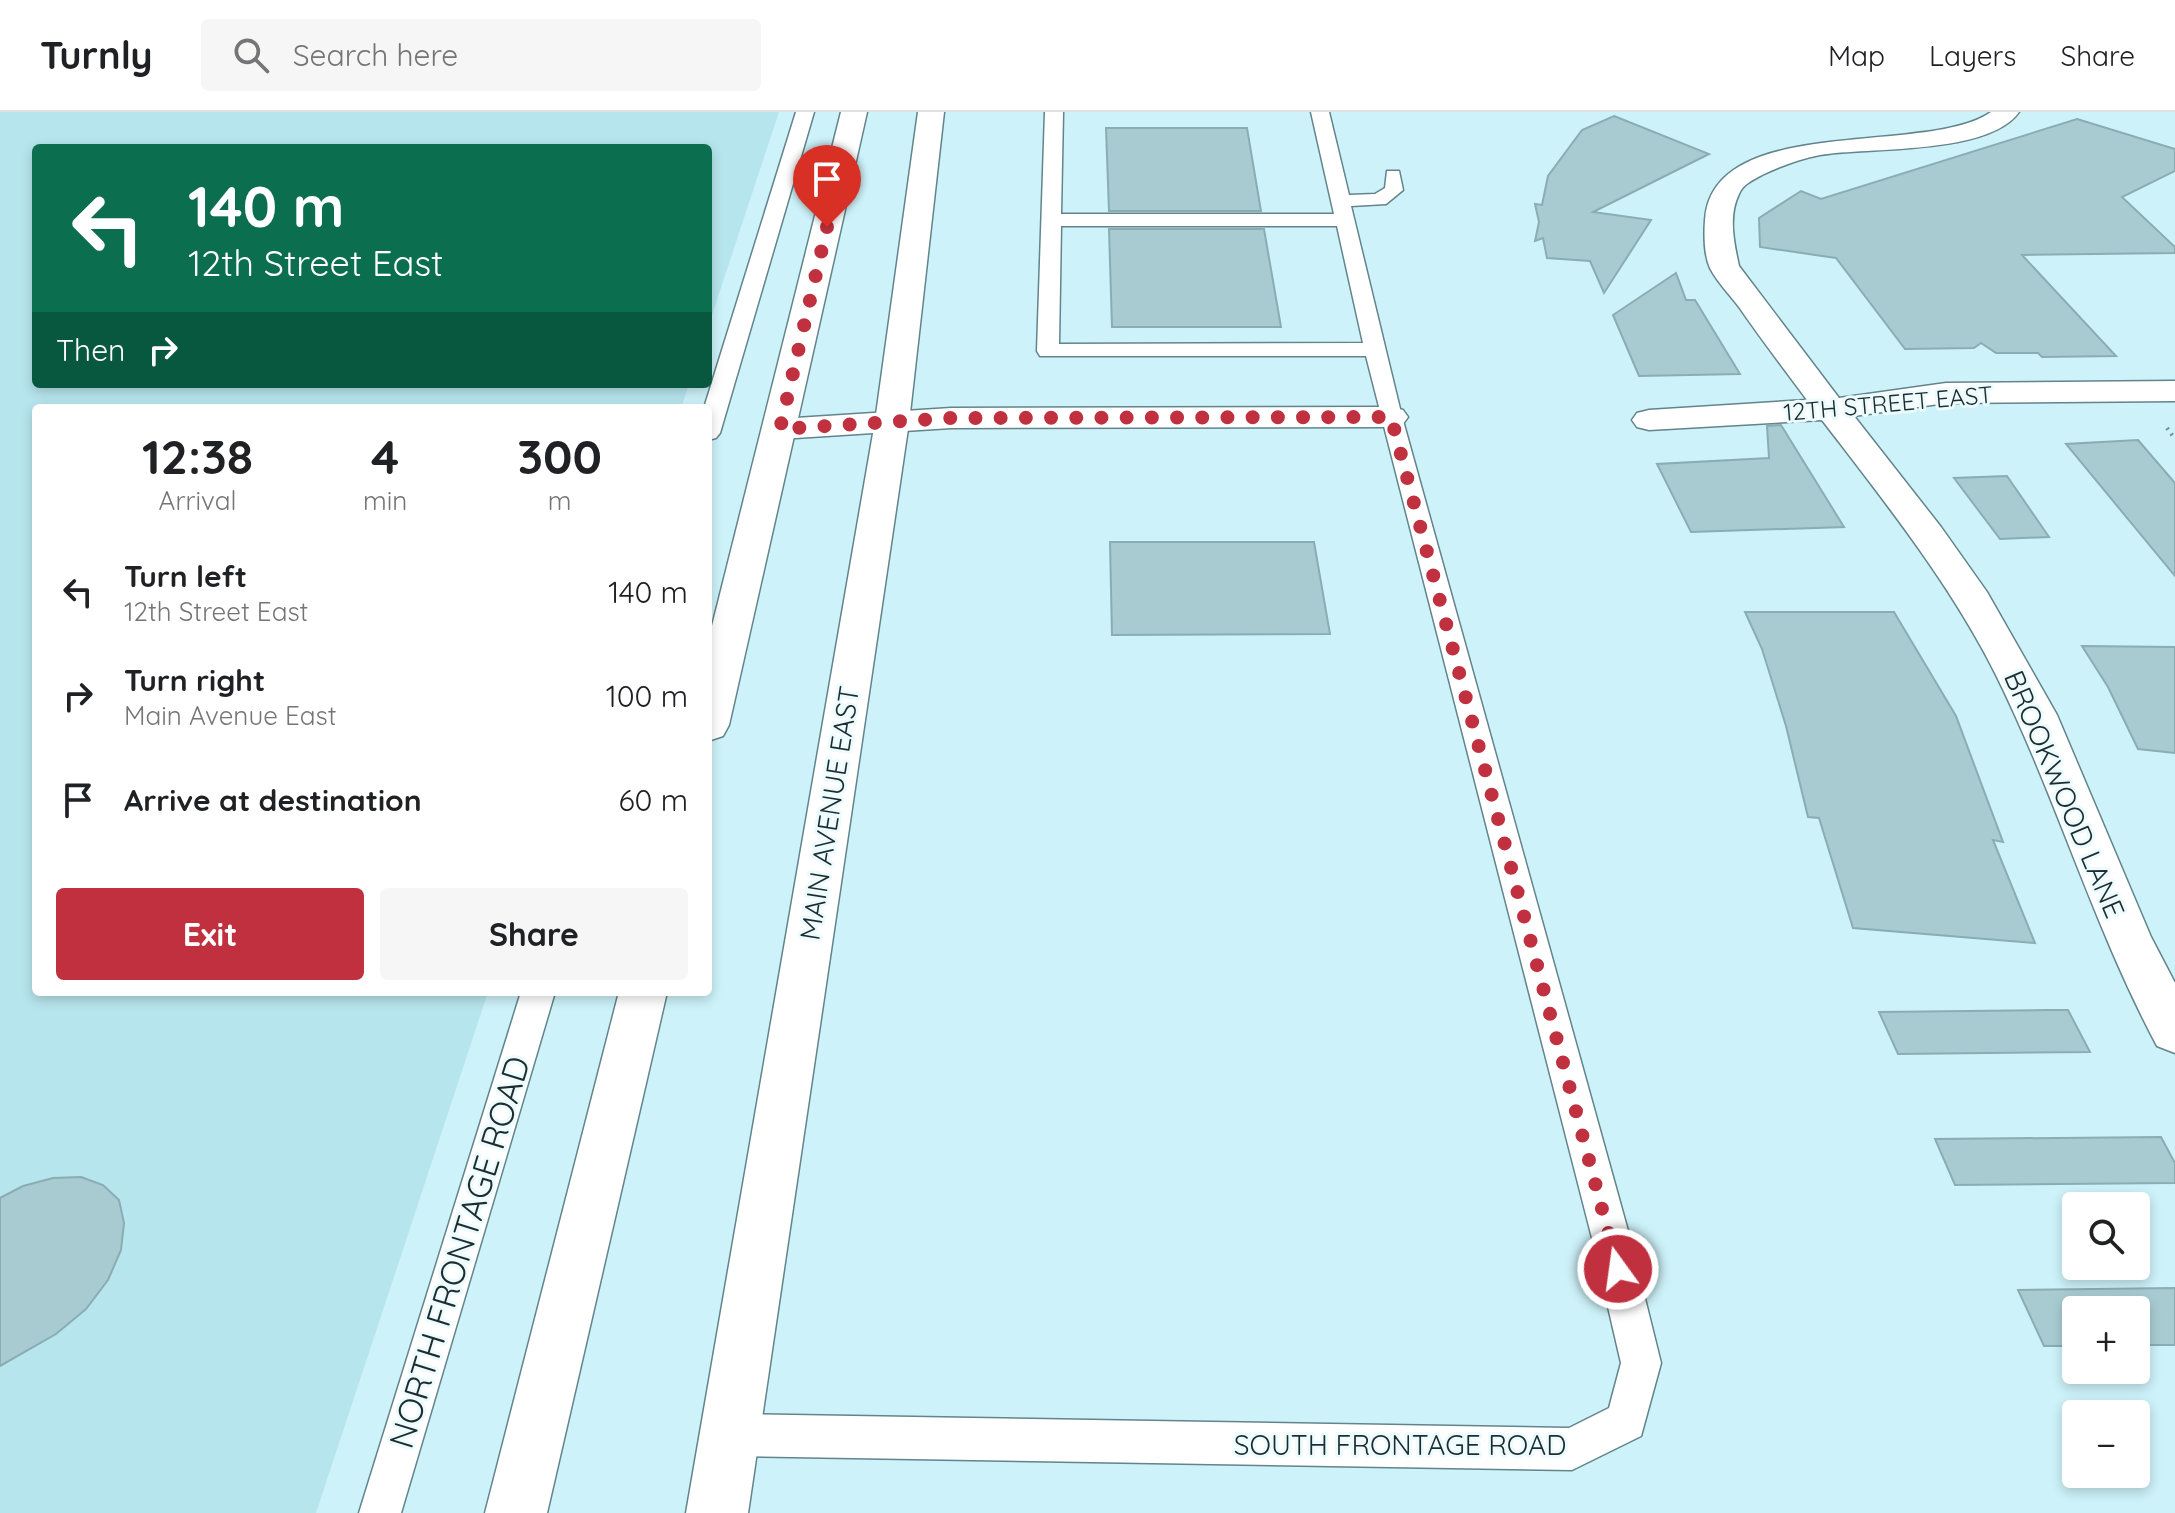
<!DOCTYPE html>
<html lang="en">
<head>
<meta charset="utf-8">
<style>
  body { margin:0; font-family:Quicksand,sans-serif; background:#f6f6f6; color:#202124; height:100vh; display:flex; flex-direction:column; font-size:30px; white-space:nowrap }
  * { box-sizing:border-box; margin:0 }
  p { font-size:26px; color:#757577 }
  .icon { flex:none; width:44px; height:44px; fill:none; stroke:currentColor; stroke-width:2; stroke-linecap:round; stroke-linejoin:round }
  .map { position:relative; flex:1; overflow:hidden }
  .drawer { position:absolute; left:32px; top:292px; width:680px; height:592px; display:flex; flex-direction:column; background:#fff; border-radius:8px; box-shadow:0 4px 12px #0003 }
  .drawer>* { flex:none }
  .hud { position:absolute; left:32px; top:32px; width:680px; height:244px; border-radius:8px; box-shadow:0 4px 12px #0003; background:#0b6e4f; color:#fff; overflow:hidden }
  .tools { position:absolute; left:2062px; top:1080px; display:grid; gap:16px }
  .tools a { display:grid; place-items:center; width:88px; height:88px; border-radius:8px; background:#fff; box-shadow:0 4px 12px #0003; font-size:40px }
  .pin { position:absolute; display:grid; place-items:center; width:68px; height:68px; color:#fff; margin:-82px -34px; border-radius:50% 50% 50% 0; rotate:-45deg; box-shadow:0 0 8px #0007 }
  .pin .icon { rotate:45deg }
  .me { position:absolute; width:88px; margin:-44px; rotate:346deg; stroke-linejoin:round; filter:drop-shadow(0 0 6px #0008) }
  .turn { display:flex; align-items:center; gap:28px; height:168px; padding:0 24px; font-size:36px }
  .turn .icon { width:104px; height:104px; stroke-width:2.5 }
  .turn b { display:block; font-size:56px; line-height:68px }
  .then { display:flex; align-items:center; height:76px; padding:0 24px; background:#0003; gap:16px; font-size:30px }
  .eta { display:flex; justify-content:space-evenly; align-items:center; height:136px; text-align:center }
  .eta b { font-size:48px; font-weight:700; line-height:56px }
  .action { display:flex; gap:16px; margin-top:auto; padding:16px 24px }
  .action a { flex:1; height:92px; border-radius:8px; background:#c0303f; color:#fff; font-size:32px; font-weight:700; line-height:92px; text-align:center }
  .action a+a { background:#f6f6f6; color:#202124 }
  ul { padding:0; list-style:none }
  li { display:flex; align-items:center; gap:24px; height:104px; padding:0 24px }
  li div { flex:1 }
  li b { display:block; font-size:30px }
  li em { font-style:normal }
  header { display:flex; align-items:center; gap:48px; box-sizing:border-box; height:112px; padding:0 40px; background:#fff; border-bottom:2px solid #e0e0e0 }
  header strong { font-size:38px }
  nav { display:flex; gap:44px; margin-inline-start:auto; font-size:28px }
  .search { width:560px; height:72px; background:#f6f6f6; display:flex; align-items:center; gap:20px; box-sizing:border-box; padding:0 28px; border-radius:8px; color:#757577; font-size:30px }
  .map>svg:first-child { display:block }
</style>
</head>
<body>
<header>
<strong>Turnly</strong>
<div class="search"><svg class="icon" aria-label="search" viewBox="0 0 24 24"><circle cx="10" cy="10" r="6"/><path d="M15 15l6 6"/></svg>Search here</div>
<nav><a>Map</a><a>Layers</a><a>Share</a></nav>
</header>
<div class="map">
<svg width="2175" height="1401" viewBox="0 0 2175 1401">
  <rect width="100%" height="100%" fill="#cdf2f9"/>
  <!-- built -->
  <path fill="#b7e5ed" d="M0,0H779L708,215V36H36V272H689L681,296H36V880H488L316,1401H0Z"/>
  <!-- building -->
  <g fill="#a8cbd2" stroke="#8aadb4" stroke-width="2">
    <path d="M1614,4L1709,42L1593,100L1651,108L1604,181L1590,149L1547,146L1543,126L1535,129L1539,110L1535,92L1542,93L1548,64L1582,18Z"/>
    <path d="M2077,7L2175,37V59L2122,85L2175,135V141L2022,143L2116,244L2042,245L2038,241H1996L1981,231L1974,236L1905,237L1836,146L1760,135L1759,106L1801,79L1821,87Z"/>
    <path d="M1106,16H1247L1261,99H1109Z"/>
    <path d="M1109,117H1264L1281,215H1112Z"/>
    <path d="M1676,161L1686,188H1695L1740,262L1639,264L1613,203Z"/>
    <path d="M1781,313L1844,415L1691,420L1657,352L1769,346L1767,314Z"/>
    <path d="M2138,328L2175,371V464L2066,332Z"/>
    <path d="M2007,364L2049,425L2000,427L1954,366Z"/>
    <path d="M1110,430H1314L1330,522L1112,523Z"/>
    <path d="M1745,500H1894L1956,604L2003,730L1993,728L2035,831L1853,816L1819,706L1808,705L1786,614L1762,537Z"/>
    <path d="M2082,534L2175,535V641L2138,637L2108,575Z"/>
    <path d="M2050,898H2068L2090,940L1898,942L1879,900Z"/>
    <path d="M2161,1025L2175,1051V1071L1955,1073L1935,1027Z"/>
    <path d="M81,1065L103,1073L119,1088L124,1111L121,1138L108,1168L86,1197L56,1222L0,1254V1086L23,1074L53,1066Z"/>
    <path d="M2175,1176V1233H2136V1198H2076V1234H2044L2018,1178Z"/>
  </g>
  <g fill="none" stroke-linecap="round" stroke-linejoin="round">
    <defs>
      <g id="lane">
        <path d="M796,0H814L720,321L716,326L708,328V296H704Z"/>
        <path d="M1045,0H1063L1061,102H1334L1311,0H1329L1349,83L1375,82L1385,76L1387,59H1399L1403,78L1386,92L1351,94L1402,305L1630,1126L1661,1251L1641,1324L1572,1358L729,1344L714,1338L708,1323L714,1308L729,1302L1569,1316L1609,1296L1621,1251L1592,1126L1366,244H1040L1037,239ZM1061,114H1337L1363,231L1059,232Z"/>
        <path d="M521,880H555L401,1401H359Z"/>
      </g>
      <g id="street">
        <path d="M1991,0H2019C1989,43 1869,35 1820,43C1799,47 1781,54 1762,63C1753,68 1743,72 1739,82C1728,104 1734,131 1739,154L1839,286L1946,271L2175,269V289L1946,291L1854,304L1941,415L1987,480L2057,603L2151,825L2175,871V941L2157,934C2093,814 2056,684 1996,563C1950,471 1884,389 1822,308L1649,318L1637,315L1632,308L1637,301L1649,298L1807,288C1784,257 1761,227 1739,195C1730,183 1717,170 1710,156C1704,143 1704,122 1705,108C1712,0 1927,45 1991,0Z"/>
        <path d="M1391,295L1403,298L1408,305L1403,312L1391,315L951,316L780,327L768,324L763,317L768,310L780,307L951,296Z"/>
      </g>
      <g id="primary">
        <path d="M841,0H867L729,613L723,624L708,629V530Z"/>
        <path d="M918,0H944L909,310L748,1401H686L875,310Z"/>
        <path d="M619,880H667L547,1401H485Z"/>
      </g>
    </defs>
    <!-- lane casing -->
    <use href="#lane" stroke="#62848a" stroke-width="3"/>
    <!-- street casing -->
    <use href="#street" stroke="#62848a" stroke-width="3"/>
    <!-- primary casing -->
    <use href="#primary" stroke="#62848a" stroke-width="3"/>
    <!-- path -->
    <path stroke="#789297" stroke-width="4" stroke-dasharray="2 5" stroke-linecap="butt" d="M2167,316L2175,327"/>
    <!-- lane -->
    <use href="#lane" fill="#fff" fill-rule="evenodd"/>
    <!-- street -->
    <use href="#street" fill="#fff" fill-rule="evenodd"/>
    <!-- primary -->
    <use href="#primary" fill="#fff" fill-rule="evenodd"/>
  </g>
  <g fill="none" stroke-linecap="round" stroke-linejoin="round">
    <!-- route -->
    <path stroke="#c0303f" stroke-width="14" stroke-dasharray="0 25.2" d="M827,115L780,317L951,306L1391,305L1618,1157"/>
  </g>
  <g text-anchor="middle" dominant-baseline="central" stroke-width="6" stroke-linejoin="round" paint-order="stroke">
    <!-- far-street labels -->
    <g font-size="24" fill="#1e2c2e" stroke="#ecfbfe">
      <text transform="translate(1888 291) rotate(-5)">12TH STREET EAST</text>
    </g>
    <!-- street labels -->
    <g font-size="28" fill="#1e2c2e" stroke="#ecfbfe">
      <text transform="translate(2065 682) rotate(67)">BROOKWOOD LANE</text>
      <text transform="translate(829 701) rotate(-81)">MAIN AVENUE EAST</text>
      <text x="1400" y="1332">SOUTH FRONTAGE ROAD</text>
    </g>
    <!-- near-street labels -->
    <g font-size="34" fill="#1e2c2e" stroke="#ecfbfe">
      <text transform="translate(459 1140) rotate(-73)">NORTH FRONTAGE ROAD</text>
    </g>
  </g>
</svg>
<div class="tools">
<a><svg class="icon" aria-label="search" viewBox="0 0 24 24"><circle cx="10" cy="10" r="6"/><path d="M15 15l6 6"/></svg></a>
<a>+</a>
<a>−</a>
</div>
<div class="pin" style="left:827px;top:115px;background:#d93025"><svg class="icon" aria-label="arrive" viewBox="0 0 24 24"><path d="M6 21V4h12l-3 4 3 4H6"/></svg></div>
<svg class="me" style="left:1618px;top:1157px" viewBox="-20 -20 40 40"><circle r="17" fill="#c0303f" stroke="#fff" stroke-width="3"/><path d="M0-11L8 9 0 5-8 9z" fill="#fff"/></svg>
<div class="hud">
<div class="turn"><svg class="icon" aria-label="left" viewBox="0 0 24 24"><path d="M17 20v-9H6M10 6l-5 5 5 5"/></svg><div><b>140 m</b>12th Street East</div></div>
<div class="then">Then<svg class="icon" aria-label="right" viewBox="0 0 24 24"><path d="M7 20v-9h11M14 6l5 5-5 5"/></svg></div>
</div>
<section class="drawer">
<div class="eta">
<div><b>12:38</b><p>Arrival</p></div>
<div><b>4</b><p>min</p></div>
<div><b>300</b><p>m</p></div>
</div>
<ul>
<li><svg class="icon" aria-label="left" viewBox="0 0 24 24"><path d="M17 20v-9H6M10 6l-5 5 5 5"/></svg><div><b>Turn left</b><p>12th Street East</p></div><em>140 m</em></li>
<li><svg class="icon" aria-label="right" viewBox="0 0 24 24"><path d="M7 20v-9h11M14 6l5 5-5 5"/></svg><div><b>Turn right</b><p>Main Avenue East</p></div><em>100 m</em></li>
<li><svg class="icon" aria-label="arrive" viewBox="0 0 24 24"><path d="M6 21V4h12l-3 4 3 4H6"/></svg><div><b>Arrive at destination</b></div><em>60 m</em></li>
</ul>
<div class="action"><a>Exit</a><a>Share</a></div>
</section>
</div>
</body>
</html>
